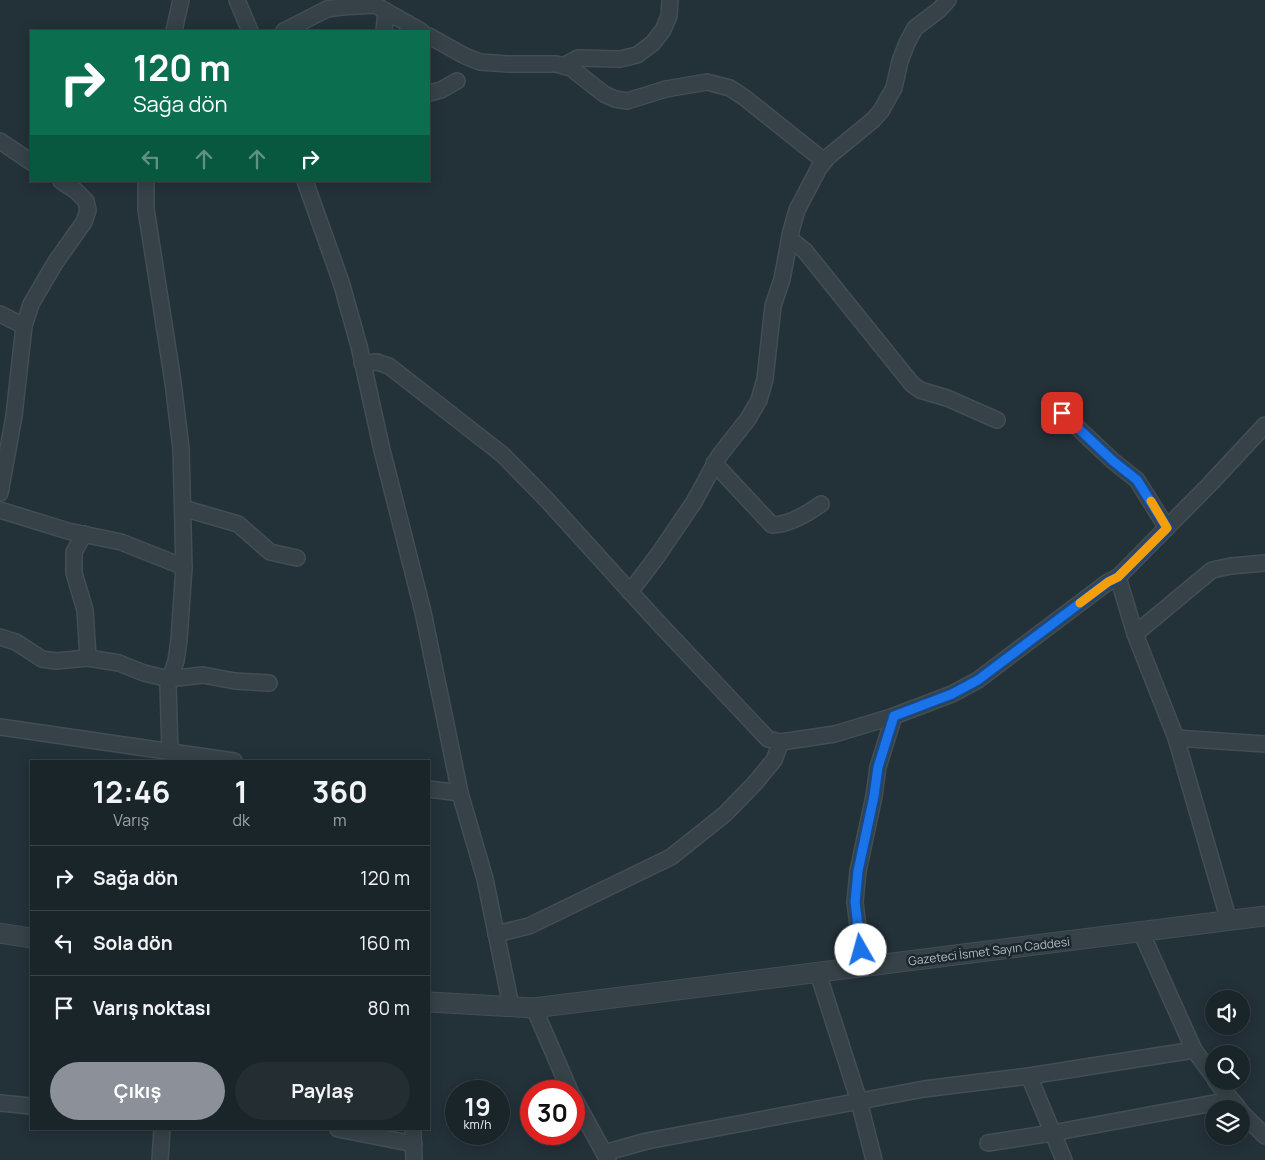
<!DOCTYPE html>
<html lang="tr">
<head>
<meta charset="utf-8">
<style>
  body { margin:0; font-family:Manrope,sans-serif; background:#232d32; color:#f1f3f6; height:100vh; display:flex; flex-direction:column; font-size:19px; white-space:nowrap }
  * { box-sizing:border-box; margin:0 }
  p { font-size:16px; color:#9fa5a8 }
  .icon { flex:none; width:28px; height:28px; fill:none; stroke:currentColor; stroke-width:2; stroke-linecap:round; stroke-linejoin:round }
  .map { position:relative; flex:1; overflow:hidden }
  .details { position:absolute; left:30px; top:760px; width:400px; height:370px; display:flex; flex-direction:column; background:#1a252a; border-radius:0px; box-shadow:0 2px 12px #0003,0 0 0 1px #384247 }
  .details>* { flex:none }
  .top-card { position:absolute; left:30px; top:30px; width:400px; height:152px; border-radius:0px; box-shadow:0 2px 12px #0003,0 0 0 1px #384247; background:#0b6e4f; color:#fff; overflow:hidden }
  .controls { position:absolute; left:1205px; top:990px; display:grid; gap:10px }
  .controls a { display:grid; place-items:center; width:45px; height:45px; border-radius:50%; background:#1a252a; box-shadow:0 2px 12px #0003,0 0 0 1px #384247; font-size:25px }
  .speed { position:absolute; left:445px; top:1080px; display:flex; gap:10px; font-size:25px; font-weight:700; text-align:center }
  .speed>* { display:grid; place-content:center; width:65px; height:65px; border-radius:50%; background:#1a252a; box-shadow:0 2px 12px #0003,0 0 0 1px #384247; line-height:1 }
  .speed small { font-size:12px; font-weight:400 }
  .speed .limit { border:8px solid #d22; background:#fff; color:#111 }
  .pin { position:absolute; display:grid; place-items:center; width:42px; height:42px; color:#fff; margin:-21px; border-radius:10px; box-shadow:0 2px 8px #0006 }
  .me { position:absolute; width:55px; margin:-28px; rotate:353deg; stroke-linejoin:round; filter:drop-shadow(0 0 4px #0008) }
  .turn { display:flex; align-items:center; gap:18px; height:105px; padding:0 20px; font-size:22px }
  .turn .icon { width:65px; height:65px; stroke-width:2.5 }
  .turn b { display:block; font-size:35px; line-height:42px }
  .lanes { display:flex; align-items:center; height:48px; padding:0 20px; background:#0003; justify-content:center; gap:25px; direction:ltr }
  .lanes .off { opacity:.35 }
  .eta { display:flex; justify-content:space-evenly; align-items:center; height:85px; text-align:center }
  .eta b { font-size:30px; font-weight:700; line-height:35px }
  .button { display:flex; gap:10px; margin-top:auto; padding:10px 20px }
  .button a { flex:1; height:58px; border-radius:30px; background:#8c9099; color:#fff; font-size:20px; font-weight:700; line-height:58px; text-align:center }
  .button a+a { background:#232d32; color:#f1f3f6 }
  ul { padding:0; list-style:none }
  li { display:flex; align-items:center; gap:15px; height:65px; padding:0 20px; border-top:1px solid #384247 }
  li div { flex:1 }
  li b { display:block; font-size:19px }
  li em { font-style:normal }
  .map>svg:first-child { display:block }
</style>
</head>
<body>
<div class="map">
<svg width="1265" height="1160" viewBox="0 0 1265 1160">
  <rect width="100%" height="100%" fill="#233138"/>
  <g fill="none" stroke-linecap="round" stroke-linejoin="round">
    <defs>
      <g id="minor">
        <path d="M237,0L250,31"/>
        <path d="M368,1L421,31"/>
        <path d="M174,31L181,0"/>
        <path d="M284,31L327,9L341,7L376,5"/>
        <path d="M384,31L386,11"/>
        <path d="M429,36L465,56L480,62L508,64H556L571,68L604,94L615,99L627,101L666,89L707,82L730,88L745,98L824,161"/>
        <path d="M563,66L578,58L620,59L637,55L653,43L663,30L669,16L670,0"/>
        <path d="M429,93L441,90L457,81"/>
        <path d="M0,141L31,162"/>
        <path d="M146,181V209L173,382L181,449L184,567L179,640L176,661L168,685L170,752"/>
        <path d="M305,181L341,282L359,346L381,446L423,612L460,793L485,879L511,1006"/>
        <path d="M790,239L805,251L912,384L920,390L947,398L997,420"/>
        <path d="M0,314L24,326"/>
        <path d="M362,363L377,362L389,366L503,455L547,500L654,618L768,739L781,742L835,734L894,716L952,694L978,680L1108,582L1118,577"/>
        <path d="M1062,413L1113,461L1137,480L1167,528"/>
        <path d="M714,463L772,525C789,525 807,514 821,504"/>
        <path d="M0,493L14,416L24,326L31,304L55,263L84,222L88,210L86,201L76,191L61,181"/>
        <path d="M183,508L238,524L270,552L297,558"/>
        <path d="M0,510L68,531L121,542L184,567"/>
        <path d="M84,534L74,552V573L85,610L88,658"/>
        <path d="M630,592L658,555L694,502L719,456L748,419L759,400L765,379L773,306L782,279L791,231L797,210L819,168L828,157L873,120L881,111L894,88L900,61L907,43L915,28L939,10L948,0"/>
        <path d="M1135,634L1212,570L1231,566L1265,563"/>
        <path d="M0,637L16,642L42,659L56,661L88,658L119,663L144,673L169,679L203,675L235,681L269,683"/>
        <path d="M0,727L234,761"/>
        <path d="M1176,738L1265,744"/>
        <path d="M429,789L460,793"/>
        <path d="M1229,921L1176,738L1135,634L1118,577L1210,484L1265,425"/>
        <path d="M1141,932L1194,1050L1214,1077"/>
        <path d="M496,934L529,926L671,857L725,814L755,783L774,760L781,742"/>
        <path d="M863,967L855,902L858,871L874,796L878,767L894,716"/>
        <path d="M818,973L859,1101L874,1160"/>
        <path d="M534,1008L570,1091"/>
        <path d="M1029,1076L1064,1160"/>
        <path d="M1216,1081L1239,1109"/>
        <path d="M574,1098L608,1160"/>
        <path d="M0,1103L31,1106"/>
        <path d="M1241,1112L1265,1136"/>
        <path d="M338,1129L414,1144"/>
        <path d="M413,1129L414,1160"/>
        <path d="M988,1143L1052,1133L1230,1100"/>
        <path d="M604,1153L647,1141L924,1089L1029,1076L1194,1050"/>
        <path d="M160,1160L162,1129"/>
      </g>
      <g id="tertiary">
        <path d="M0,933L31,938"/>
        <path d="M429,1002L534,1008L1265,916"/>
      </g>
    </defs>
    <!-- minor casing -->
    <use href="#minor" stroke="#424e54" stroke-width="18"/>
    <!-- tertiary casing -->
    <use href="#tertiary" stroke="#424e54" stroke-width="21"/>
    <!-- minor -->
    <use href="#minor" stroke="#364248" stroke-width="15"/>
    <!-- tertiary -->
    <use href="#tertiary" stroke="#364248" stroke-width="19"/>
  </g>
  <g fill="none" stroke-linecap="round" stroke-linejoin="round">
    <defs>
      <path id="route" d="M861,950L855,902L858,871L874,796L878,767L894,716L952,694L978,680L1108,582L1118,577L1167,528L1137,480L1113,461L1062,413"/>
    </defs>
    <!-- route casing -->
    <use href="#route" stroke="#114b97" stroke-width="12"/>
    <!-- route -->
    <use href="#route" stroke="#1a73e8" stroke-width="9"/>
    <!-- slow -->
    <path stroke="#f59e0b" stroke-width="9" d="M1080,603L1108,582L1118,577L1167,528L1151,501"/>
  </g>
  <g text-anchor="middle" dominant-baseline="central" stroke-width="5" stroke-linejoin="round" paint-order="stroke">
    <!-- street labels -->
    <g font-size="12" fill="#b1bdc4" stroke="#1b272d">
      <text transform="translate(989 951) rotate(-7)">Gazeteci İsmet Sayın Caddesi</text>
    </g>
  </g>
</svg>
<div class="controls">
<a><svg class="icon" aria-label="sound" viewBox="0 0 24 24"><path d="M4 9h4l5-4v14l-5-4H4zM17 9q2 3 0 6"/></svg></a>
<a><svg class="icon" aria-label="search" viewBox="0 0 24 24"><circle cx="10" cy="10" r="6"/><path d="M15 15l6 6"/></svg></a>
<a><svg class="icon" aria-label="layers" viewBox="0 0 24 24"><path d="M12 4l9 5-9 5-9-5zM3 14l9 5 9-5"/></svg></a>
</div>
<div class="speed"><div>19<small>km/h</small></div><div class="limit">30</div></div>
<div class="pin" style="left:1062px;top:413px;background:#d93025"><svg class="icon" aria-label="arrive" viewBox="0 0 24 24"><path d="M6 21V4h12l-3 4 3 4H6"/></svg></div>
<svg class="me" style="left:861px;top:950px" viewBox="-20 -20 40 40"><circle r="19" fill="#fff"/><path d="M0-13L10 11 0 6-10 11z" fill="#1a73e8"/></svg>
<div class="top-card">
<div class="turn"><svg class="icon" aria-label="right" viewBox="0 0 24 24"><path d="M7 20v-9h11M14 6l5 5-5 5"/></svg><div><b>120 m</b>Sağa dön</div></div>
<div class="lanes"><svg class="icon off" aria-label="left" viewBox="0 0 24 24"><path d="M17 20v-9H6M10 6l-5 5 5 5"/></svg><svg class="icon off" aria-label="ahead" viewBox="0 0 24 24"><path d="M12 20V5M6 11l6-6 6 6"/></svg><svg class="icon off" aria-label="ahead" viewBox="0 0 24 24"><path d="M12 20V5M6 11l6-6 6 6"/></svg><svg class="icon" aria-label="right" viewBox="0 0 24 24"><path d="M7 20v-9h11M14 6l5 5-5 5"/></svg></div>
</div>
<section class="details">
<div class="eta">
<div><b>12:46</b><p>Varış</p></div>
<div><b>1</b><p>dk</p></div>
<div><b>360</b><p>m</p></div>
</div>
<ul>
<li><svg class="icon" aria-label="right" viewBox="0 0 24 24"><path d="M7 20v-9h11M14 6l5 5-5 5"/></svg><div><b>Sağa dön</b></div><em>120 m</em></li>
<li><svg class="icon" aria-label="left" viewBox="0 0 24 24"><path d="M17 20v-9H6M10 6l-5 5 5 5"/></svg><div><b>Sola dön</b></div><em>160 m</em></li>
<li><svg class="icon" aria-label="arrive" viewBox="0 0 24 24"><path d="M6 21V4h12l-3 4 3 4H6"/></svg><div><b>Varış noktası</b></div><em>80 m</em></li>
</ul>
<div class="button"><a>Çıkış</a><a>Paylaş</a></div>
</section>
</div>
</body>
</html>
